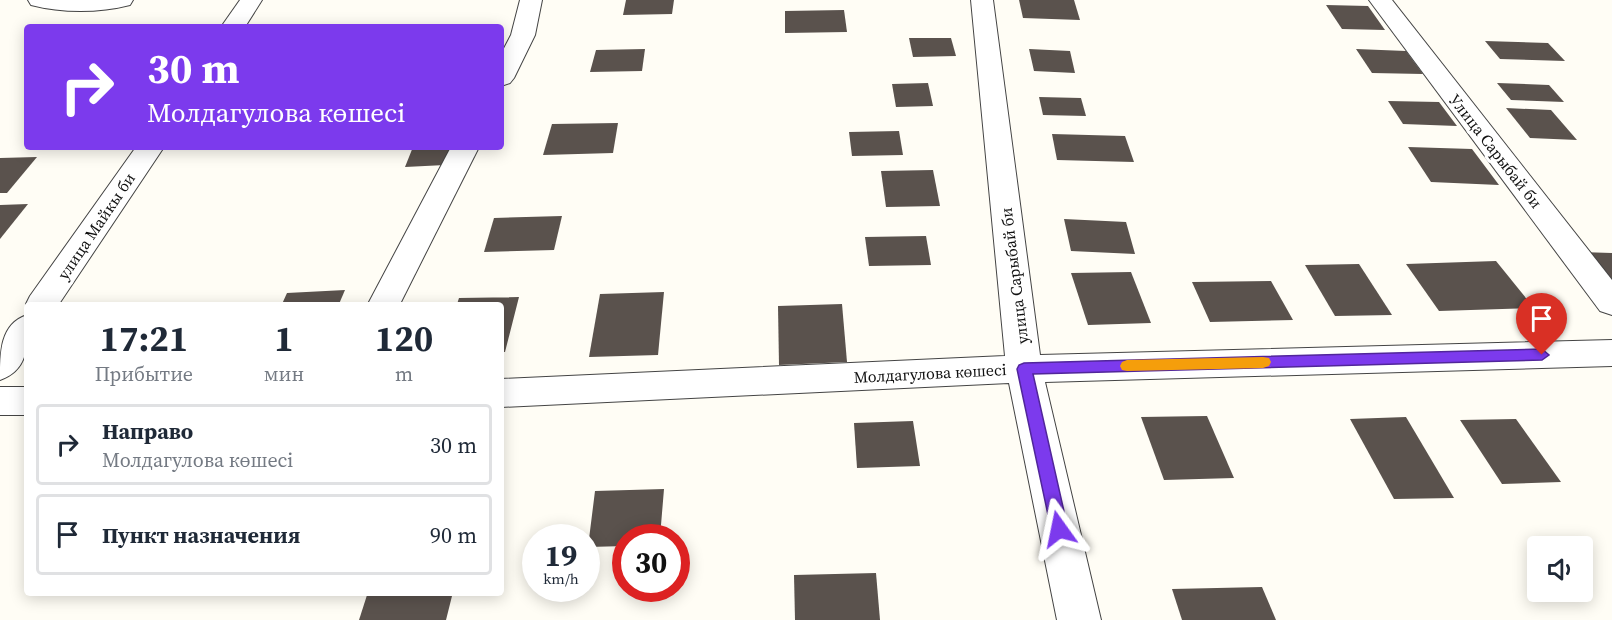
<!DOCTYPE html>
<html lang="ru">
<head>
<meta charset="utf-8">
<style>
  body { margin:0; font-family:"Source Serif 4",serif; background:#f6f6f7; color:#1f2937; height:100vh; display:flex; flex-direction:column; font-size:22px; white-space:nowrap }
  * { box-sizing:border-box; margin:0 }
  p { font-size:20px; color:#747a83 }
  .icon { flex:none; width:33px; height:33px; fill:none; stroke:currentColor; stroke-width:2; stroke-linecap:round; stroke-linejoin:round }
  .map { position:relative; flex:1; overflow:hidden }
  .sheet { position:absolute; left:24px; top:302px; width:480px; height:294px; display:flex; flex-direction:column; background:#fff; border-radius:6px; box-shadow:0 3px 15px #0003 }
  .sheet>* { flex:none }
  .top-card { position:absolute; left:24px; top:24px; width:480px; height:126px; border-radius:6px; box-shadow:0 3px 15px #0003; background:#7c3aed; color:#fff; overflow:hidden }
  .buttons { position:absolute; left:1527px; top:536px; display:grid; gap:12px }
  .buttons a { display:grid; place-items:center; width:66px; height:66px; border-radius:6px; background:#fff; box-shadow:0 3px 15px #0003; font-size:30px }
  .speed { position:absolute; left:522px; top:524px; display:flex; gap:12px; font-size:30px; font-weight:700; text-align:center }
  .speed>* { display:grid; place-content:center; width:78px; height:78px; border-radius:50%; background:#fff; box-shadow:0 3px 15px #0003; line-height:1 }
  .speed small { font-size:15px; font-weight:400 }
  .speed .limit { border:9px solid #d22; background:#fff; color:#111 }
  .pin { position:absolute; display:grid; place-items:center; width:51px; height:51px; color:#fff; margin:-62px -26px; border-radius:50% 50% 50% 0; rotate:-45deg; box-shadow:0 0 6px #0007 }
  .pin .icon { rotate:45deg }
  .me { position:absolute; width:66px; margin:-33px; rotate:348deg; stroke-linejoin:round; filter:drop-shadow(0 0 4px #0008) }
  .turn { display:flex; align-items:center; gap:21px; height:126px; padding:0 24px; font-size:27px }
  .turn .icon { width:78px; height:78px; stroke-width:2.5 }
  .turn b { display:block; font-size:42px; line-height:51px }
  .eta { display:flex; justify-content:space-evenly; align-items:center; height:102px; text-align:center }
  .eta b { font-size:36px; font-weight:700; line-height:42px }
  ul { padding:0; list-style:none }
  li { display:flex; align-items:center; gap:18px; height:81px; margin:0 12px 9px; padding:0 12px; border:3px solid #e0e1e3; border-radius:6px }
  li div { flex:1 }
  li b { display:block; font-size:22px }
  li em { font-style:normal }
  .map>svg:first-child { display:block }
</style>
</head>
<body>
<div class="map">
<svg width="1612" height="620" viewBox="0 0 1612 620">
  <rect width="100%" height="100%" fill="#fffdf5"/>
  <!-- building -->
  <g fill="#5a524d">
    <path d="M626,0H674L672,14L623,15Z"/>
    <path d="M1019,0H1074L1080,20L1023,18Z"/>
    <path d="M1326,5L1368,6L1385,30L1342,29Z"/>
    <path d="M844,10L847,32L785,33V11Z"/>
    <path d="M909,38H951L956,56L913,57Z"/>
    <path d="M1485,41L1548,43L1565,61L1500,59Z"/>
    <path d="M645,49L642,71L590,72L596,50Z"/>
    <path d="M1029,49L1070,51L1075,73L1034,71Z"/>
    <path d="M1356,49L1406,51L1423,74L1372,73Z"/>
    <path d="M928,83L933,106L896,107L892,84Z"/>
    <path d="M1497,83L1549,85L1564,102L1511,100Z"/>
    <path d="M1039,97L1081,98L1086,116L1043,115Z"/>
    <path d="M1388,101L1439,102L1457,126L1403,124Z"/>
    <path d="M1506,108L1551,110L1577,140L1530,138Z"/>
    <path d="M618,123L613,153L543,155L552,124Z"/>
    <path d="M899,131L903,155L852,156L849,132Z"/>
    <path d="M1052,134L1125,136L1134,162L1057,160Z"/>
    <path d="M413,147H451L445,165L405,167Z"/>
    <path d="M1408,147L1472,149L1499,185L1431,182Z"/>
    <path d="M37,157L7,193H0V158Z"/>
    <path d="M933,170L940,206L886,207L881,171Z"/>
    <path d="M28,204L0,239V205Z"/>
    <path d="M562,216L554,250L484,252L494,218Z"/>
    <path d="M1064,219L1126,222L1135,254L1071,251Z"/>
    <path d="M926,236L931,265L869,266L865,237Z"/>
    <path d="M1580,252L1612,253V294Z"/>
    <path d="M1496,261L1534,308L1439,311L1406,264Z"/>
    <path d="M1359,264L1392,315L1335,316L1305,265Z"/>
    <path d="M1131,272L1151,323L1088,325L1071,273Z"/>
    <path d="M1271,281L1293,320L1210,322L1192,282Z"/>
    <path d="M345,290L339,304H282L287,293Z"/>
    <path d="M664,292L658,355L589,357L600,294Z"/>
    <path d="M519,297L505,352H501V304H457L459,298Z"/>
    <path d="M842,304L847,362L779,365L778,306Z"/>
    <path d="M1207,416L1234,478L1164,480L1141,417Z"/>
    <path d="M1406,417L1454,498L1394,499L1350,419Z"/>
    <path d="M1516,419L1561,482L1502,484L1460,420Z"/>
    <path d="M913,421L920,466L857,468L854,423Z"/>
    <path d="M664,489L660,537H626V546L588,547L595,491Z"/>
    <path d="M876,573L880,620H795L794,575Z"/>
    <path d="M1262,587L1276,620H1182L1172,589Z"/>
    <path d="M368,592H453L446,620H359Z"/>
  </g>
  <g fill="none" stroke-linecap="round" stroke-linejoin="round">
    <defs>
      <g id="minor">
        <path d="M28,0H133L130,5C99,13 62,13 31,5Z"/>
        <path d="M240,0H262L245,27H221Z"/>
        <path d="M520,0H542L535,35L514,78L510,83L501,86V54L511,35Z"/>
        <path d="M971,0H993L1040,355L1612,340V366L1045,382L1101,620H1057L1009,383L501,407V379L1005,356Z"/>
        <path d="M1369,0H1392L1612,280V315L1600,311Z"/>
        <path d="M136,147H164L59,304H27V306L26,304L30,296Z"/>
        <path d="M451,147H479L400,304H368Z"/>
        <path d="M27,315C27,342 31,369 0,380C0,352 0,324 27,315Z"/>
        <rect x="0" y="387" width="27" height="28"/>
      </g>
    </defs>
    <!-- minor casing -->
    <use href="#minor" stroke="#444" stroke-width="2"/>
    <!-- minor -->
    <use href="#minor" fill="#fff" fill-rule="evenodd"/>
  </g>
  <!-- route -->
  <path fill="#7c3aed" stroke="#51269a" stroke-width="1.5" d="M1542,349L1549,355L1542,360L1033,374L1068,529L1065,534L1059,536L1053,534L1051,529L1017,369L1019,365L1024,363Z"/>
  <!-- slow -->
  <path fill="#f59e0b" d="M1263,357L1269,358L1271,362L1269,366L1263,368L1127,371L1122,370L1120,366L1122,362L1127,360Z"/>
  <g text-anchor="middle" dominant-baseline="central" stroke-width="6" stroke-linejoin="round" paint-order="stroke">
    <!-- street labels -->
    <g font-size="16" fill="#111" stroke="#fff">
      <text transform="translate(1496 151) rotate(52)">Улица Сарыбай би</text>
      <text transform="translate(96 226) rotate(-56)">улица Майкы би</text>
      <text transform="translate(1014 276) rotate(-97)">улица Сарыбай би</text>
      <text transform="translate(930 373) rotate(-3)">Молдагулова көшесі</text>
    </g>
  </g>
</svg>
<div class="buttons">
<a><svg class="icon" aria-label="sound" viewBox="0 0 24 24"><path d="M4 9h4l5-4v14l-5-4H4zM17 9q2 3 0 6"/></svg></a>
</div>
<div class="speed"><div>19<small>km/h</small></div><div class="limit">30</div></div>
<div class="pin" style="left:1542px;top:355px;background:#d93025"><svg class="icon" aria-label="arrive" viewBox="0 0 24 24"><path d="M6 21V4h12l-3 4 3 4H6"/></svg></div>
<svg class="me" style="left:1059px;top:529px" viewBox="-20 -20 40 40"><path d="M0-17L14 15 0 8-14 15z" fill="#7c3aed" stroke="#fff" stroke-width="4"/></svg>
<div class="top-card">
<div class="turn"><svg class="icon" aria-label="right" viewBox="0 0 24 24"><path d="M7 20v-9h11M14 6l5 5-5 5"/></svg><div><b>30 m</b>Молдагулова көшесі</div></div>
</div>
<section class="sheet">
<div class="eta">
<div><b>17:21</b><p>Прибытие</p></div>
<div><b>1</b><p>мин</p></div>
<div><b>120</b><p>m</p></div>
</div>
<ul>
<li><svg class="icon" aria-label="right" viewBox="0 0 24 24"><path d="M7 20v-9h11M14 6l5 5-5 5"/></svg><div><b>Направо</b><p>Молдагулова көшесі</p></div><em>30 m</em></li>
<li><svg class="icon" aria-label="arrive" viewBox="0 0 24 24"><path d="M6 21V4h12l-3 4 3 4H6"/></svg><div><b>Пункт назначения</b></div><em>90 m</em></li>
</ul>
</section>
</div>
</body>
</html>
